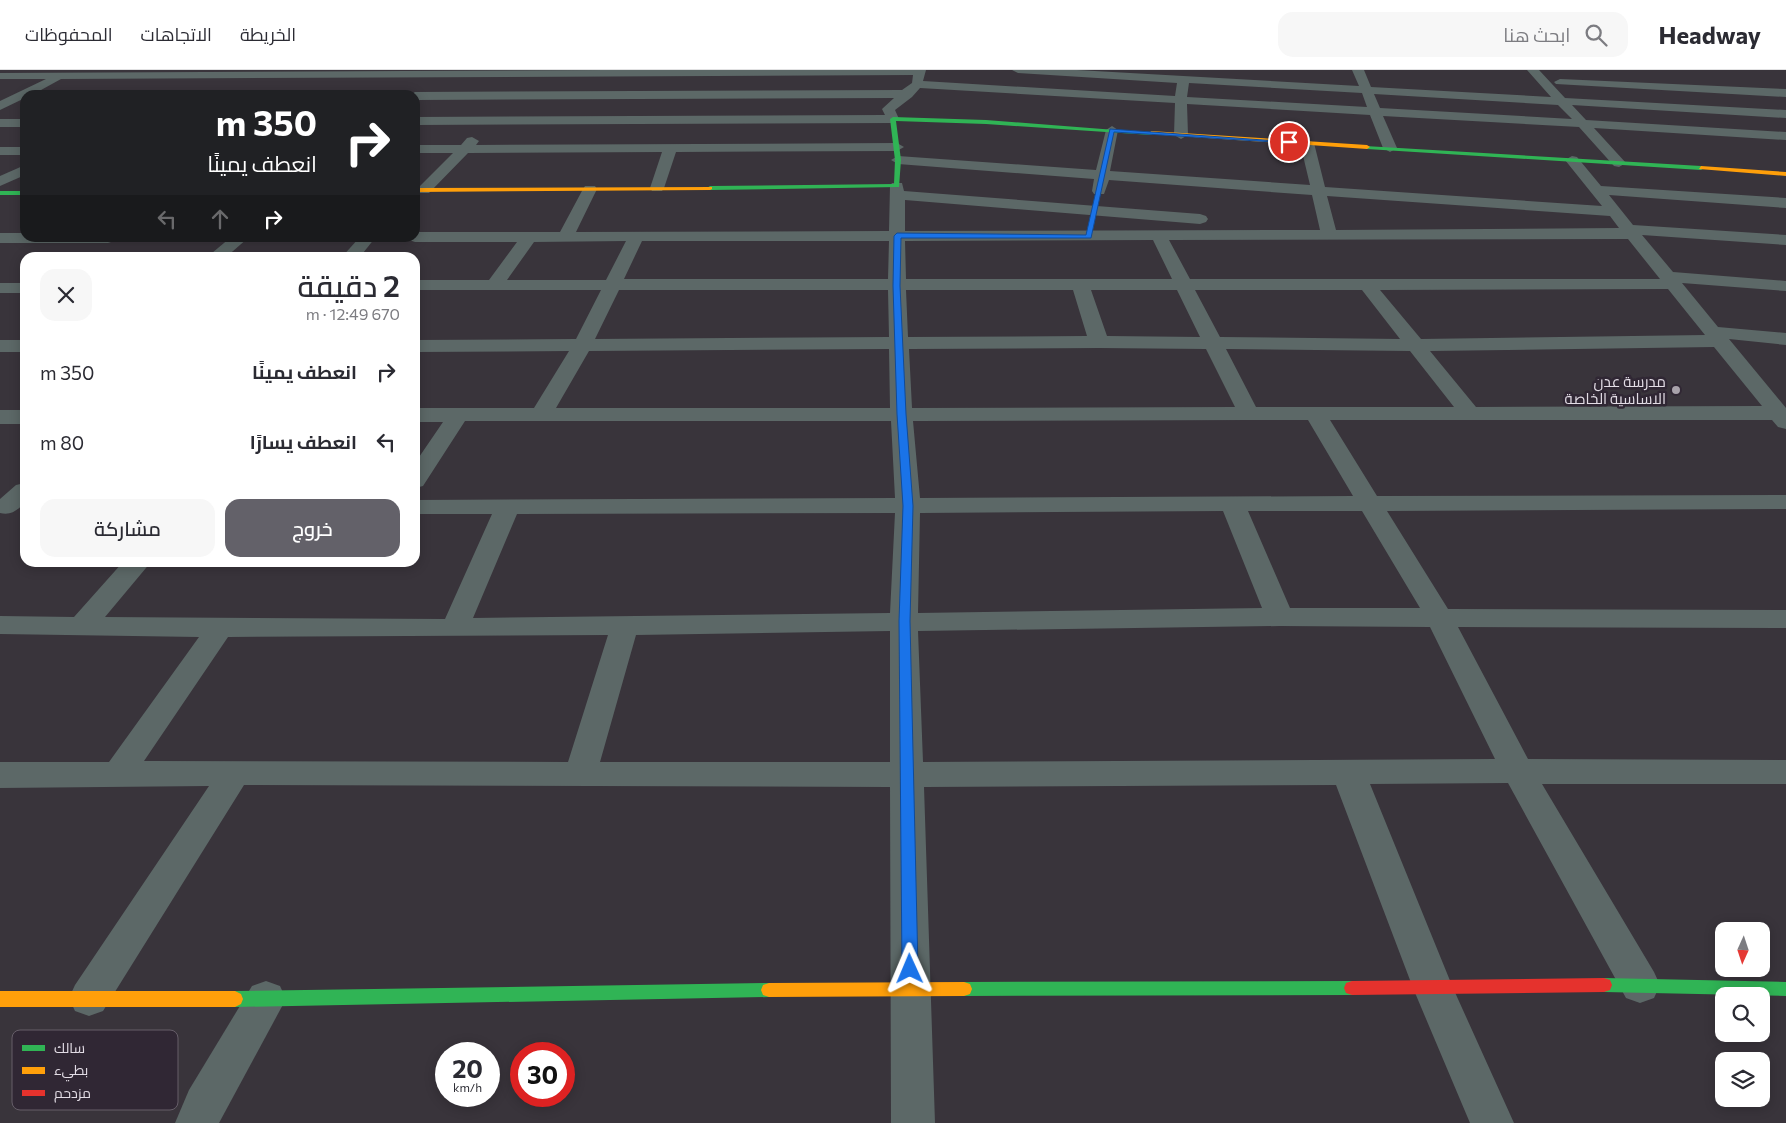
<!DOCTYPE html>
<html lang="ar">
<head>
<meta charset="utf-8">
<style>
  body { margin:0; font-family:Commissioner,Cairo,sans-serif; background:#f7f7f7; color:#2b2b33; direction:rtl; height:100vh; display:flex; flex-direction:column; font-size:19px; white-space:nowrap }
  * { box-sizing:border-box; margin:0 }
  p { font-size:16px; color:#7c7c81 }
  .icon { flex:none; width:28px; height:28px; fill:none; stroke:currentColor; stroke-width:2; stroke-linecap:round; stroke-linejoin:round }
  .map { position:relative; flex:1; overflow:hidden; direction:ltr }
  .panel { position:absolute; left:20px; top:182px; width:400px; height:315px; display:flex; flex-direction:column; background:#fff; border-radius:15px; box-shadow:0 2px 12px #0003; direction:rtl }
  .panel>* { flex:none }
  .top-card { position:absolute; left:20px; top:20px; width:400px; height:152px; border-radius:15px; box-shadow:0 2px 12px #0003; direction:rtl; background:#202124; color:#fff; overflow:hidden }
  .needle { width:32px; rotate:183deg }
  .tools { position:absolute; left:1715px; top:852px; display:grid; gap:10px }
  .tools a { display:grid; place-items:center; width:55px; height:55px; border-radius:10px; background:#fff; box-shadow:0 2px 12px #0003; font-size:25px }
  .speed { position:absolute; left:435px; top:972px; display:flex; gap:10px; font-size:25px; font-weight:700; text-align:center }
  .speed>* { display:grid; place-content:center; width:65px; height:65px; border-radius:50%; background:#fff; box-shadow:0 2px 12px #0003; line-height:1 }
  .speed small { font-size:12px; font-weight:400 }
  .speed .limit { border:8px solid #d22; background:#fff; color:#111 }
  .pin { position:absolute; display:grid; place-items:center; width:42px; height:42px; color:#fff; margin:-21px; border:2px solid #fff; border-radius:50%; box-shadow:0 1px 5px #0007 }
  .me { position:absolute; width:55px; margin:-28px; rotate:359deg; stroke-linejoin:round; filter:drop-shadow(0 0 4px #0008) }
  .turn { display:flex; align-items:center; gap:18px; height:105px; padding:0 20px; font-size:22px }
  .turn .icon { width:65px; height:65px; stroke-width:2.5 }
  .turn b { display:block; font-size:35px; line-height:42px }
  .lanes { display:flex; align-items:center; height:48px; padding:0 20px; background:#0003; justify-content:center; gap:25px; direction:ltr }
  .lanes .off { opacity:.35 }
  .round { display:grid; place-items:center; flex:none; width:52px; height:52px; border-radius:15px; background:#f7f7f7 }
  .summary { display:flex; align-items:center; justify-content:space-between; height:85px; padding:0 20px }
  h1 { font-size:30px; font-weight:600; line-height:38px }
  .cta { display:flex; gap:10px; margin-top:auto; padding:10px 20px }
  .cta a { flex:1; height:58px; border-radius:15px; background:#636169; color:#fff; font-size:20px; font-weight:600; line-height:58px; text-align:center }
  .cta a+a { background:#f7f7f7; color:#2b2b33 }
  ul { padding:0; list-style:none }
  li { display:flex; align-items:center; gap:15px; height:70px; padding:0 20px }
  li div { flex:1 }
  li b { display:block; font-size:19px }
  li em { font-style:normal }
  header { display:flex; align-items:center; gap:30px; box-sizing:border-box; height:70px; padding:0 25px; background:#fff; border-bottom:1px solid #e1e1e2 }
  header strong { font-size:24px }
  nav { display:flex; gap:28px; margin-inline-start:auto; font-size:18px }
  .search { width:350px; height:45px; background:#f7f7f7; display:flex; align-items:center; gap:12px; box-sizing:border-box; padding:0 18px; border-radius:15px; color:#7c7c81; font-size:19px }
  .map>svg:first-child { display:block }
</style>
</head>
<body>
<header>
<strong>Headway</strong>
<div class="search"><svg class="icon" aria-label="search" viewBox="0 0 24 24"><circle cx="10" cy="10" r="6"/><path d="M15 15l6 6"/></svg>ابحث هنا</div>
<nav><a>الخريطة</a><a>الاتجاهات</a><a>المحفوظات</a></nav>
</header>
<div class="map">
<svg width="1786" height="1053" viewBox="0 0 1786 1053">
  <rect width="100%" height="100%" fill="#39343b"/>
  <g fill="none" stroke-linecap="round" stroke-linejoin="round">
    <!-- street -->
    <g fill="#5c6867" fill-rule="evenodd">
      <path d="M607,0H926L923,11L1175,26L1177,13L1018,3L1012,0H1077L1359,16L1352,0H1364L1371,17L1551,27L1527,0H1539L1565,28L1786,40V48L1572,35L1586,50L1786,62V70L1594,58L1626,93L1619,97L1614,96L1579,57L1383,46L1397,78L1390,82L1383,78L1370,45L1187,34L1188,65L1181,69L1174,65L1175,33L920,18L912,27L895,40L899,49L893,53L415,55V47L885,45L882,39L894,28L415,30V25H410L415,22L902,20L912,13L913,5L61,9L32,25H25V28L0,40V31L46,9H0V3ZM1189,13L1362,23L1367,37L1187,27ZM1374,24L1558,35L1572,49L1380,38Z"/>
      <path d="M1560,9L1786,19V27L1556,14L1554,12Z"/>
      <rect x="0" y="49" width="25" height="8"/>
      <path d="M1112,56L1118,60L1110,101L1310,115L1300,73L1307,69L1314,73L1325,117L1602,136L1565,90L1572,86L1577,87L1601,116L1786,128V138L1609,125L1633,155L1786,165V175L1642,165L1673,202L1786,211V221L1682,213L1718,257L1786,263V275L1729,269L1786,338V359L1778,357L1772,350H1330L1377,426L1786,425V439L1387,441L1448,539L1786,540V558L1458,557L1528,689L1786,690V714H1542L1654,902L1660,915L1654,928L1640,933L1626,928L1508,713L1370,714L1453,918L1514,1053H1470L1413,918L1336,715L924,717L935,1053H891L890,717L244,715L103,941L89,946L75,941L69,928L75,915L209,716L0,718V692H109L199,567L0,564V546L74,547L123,492H151L105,547L445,549L492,444H415V430L895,428L891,351H465L423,416L415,418V393L443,352H415V338H534L569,281L415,282V270L576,269L601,220H415V210H489L517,172H415L409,170L407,168H415V162H560L583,119L585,116H595L597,119L576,162L889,161L890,116L892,113H902L904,121L1200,144L1206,146L1208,149L1206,152L1200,154L905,130V161L1320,160L1312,125L1109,110L1104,124H1094L1092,121L1094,109L898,94L891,90L898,86L1096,100L1106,60ZM1327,126L1610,146L1619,158L1336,160ZM1628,169L1660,209H1190L1169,170ZM1153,170L1172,209H906L905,171ZM626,171L606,210H507L534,172ZM642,171H889L888,209H624ZM1668,219L1705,265L1421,269L1380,220ZM619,220H888L889,267L595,269ZM906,220H1073L1087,266L908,267ZM1091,220H1177L1200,267L1107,266ZM1195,220H1362L1400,269L1220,267ZM1714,277L1762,336L1476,337L1430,281ZM1099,278L1206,279L1235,337L912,338L909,279ZM889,279L890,338H556L589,281ZM1226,279L1410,281L1454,337H1256ZM1248,350H1308L1353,426L920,428L913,351ZM1223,441L1262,538L918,543L920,443ZM1248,441H1362L1420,538H1290ZM895,443L890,543L473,548L517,444ZM1280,556L1430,557L1495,689L923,692L918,561ZM890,561V692H600L636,565ZM608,565L568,692L144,691L228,567Z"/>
      <path d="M472,67L479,71L476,75L897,73L904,77L897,81L676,82L664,118L662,121H652L650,118L662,82L468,83L429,123H419L417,120L419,117L453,83H415V75H461L467,68Z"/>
      <rect x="0" y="77" width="25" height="8"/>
      <path d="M25,95V105L0,116V106Z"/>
      <path d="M0,163H25V168H116L114,171L108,173H0Z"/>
      <path d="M230,168H248L225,188H206Z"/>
      <path d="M359,168H375L359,188H341Z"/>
      <rect x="0" y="213" width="25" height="10"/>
      <rect x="0" y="270" width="25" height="12"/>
      <rect x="0" y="340" width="25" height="14"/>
      <path d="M25,413V433C17,440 11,446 0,443V429L16,415Z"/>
      <path d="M266,911L280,916L286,929L219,1053H175L189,1020L252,916Z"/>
    </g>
    <!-- fast -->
    <g fill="#30b455" fill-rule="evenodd">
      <path d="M893,47L986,50L1154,63L1151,65L986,54L896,51L901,90L899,117L710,120L707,118L710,116L894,114L895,90L890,49Z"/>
      <path d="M1365,76L1701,96L1704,98L1701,100L1367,79Z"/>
      <rect x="0" y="121" width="25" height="4"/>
      <path d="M1604,908L1786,912V926L1604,922L1598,920L1596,915L1598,910Z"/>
      <path d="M1352,911L1358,913L1360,918L1358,923L1352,925L964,926L958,924L956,919L958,914L964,912Z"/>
      <path d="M769,913L775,915L777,920L775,925L769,927L235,937L229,934L227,929L229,924L235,921Z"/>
    </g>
    <!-- slow -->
    <g fill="#ff9f0a" fill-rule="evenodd">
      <path d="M1151,61L1367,75L1370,77L1367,79L1149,64Z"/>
      <path d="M1701,96L1786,102V106L1699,99Z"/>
      <path d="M712,117V119L710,120L415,122V118Z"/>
      <path d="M964,912L970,914L972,919L970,924L964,926L769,927L763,925L761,920L763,915L769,913Z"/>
      <path d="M0,921H235L241,924L243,929L241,934L235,937H0Z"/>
    </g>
    <!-- jam -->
    <path fill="#e5322d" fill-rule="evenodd" d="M1604,908L1610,910L1612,915L1610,920L1604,922L1352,925L1346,923L1344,918L1346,913L1352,911Z"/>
  </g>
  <!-- route -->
  <path fill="#1a73e8" stroke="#114b97" d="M1110,59L1291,72L1289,73L1114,62L1091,168H901L900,216L906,344L913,436L910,551L918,899L916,904L910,906L904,904L902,899L899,551L903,436L897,344L893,216L894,166L897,163L1086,165Z"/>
  <!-- markers -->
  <circle fill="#a8a2aa" stroke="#302734" stroke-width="2" cx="1676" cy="320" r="5"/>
  <g text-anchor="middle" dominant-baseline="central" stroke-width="5" stroke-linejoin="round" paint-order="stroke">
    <!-- far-poi labels -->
    <g font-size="15" fill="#e3dde6" stroke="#302734" text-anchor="end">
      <text x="1666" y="311">مدرسة عدن<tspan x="1666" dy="17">الاساسية الخاصة</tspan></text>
    </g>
  </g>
  <!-- legend -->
  <rect x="12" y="960" width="166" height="80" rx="8" fill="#302734" stroke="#665e69" stroke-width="1"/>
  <rect x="22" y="975" width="23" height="6" fill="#30b455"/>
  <rect x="22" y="997" width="23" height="7" fill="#ff9f0a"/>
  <rect x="22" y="1020" width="23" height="6" fill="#e5322d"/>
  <g font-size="14" fill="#e3dde6">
    <text x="54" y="983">سالك</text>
    <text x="54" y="1005">بطيء</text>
    <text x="54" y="1028">مزدحم</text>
  </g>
</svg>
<div class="tools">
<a><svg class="needle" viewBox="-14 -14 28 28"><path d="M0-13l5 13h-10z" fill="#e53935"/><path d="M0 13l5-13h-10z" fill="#7c7c81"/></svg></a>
<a><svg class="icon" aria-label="search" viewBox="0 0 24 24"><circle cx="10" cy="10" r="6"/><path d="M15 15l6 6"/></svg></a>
<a><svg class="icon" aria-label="layers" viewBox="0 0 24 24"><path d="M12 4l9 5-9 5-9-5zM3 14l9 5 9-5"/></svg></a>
</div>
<div class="speed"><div>20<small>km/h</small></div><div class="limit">30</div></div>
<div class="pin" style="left:1289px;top:72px;background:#d93025"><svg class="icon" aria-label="arrive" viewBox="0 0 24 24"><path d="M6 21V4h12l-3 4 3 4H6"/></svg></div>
<svg class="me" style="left:910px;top:899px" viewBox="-20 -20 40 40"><path d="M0-17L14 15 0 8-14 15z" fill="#1a73e8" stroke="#fff" stroke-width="4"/></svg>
<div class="top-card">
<div class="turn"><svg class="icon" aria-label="right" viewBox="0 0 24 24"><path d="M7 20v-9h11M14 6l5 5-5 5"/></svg><div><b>350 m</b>انعطف يمينًا</div></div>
<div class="lanes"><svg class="icon off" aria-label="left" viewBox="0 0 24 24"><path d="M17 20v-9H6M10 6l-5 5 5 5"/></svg><svg class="icon off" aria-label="ahead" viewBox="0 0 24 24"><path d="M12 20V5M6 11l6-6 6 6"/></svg><svg class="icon" aria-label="right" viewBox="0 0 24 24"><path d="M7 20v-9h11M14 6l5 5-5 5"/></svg></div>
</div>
<section class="panel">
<div class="summary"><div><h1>2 دقيقة</h1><p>670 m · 12:49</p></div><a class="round"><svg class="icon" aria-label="close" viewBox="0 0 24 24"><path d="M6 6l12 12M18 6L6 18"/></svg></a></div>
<ul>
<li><svg class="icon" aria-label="right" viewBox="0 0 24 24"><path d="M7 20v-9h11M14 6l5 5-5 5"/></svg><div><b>انعطف يمينًا</b></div><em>350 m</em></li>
<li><svg class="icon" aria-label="left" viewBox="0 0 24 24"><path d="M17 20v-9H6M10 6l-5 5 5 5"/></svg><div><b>انعطف يسارًا</b></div><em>80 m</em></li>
</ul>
<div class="cta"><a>خروج</a><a>مشاركة</a></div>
</section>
</div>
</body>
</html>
